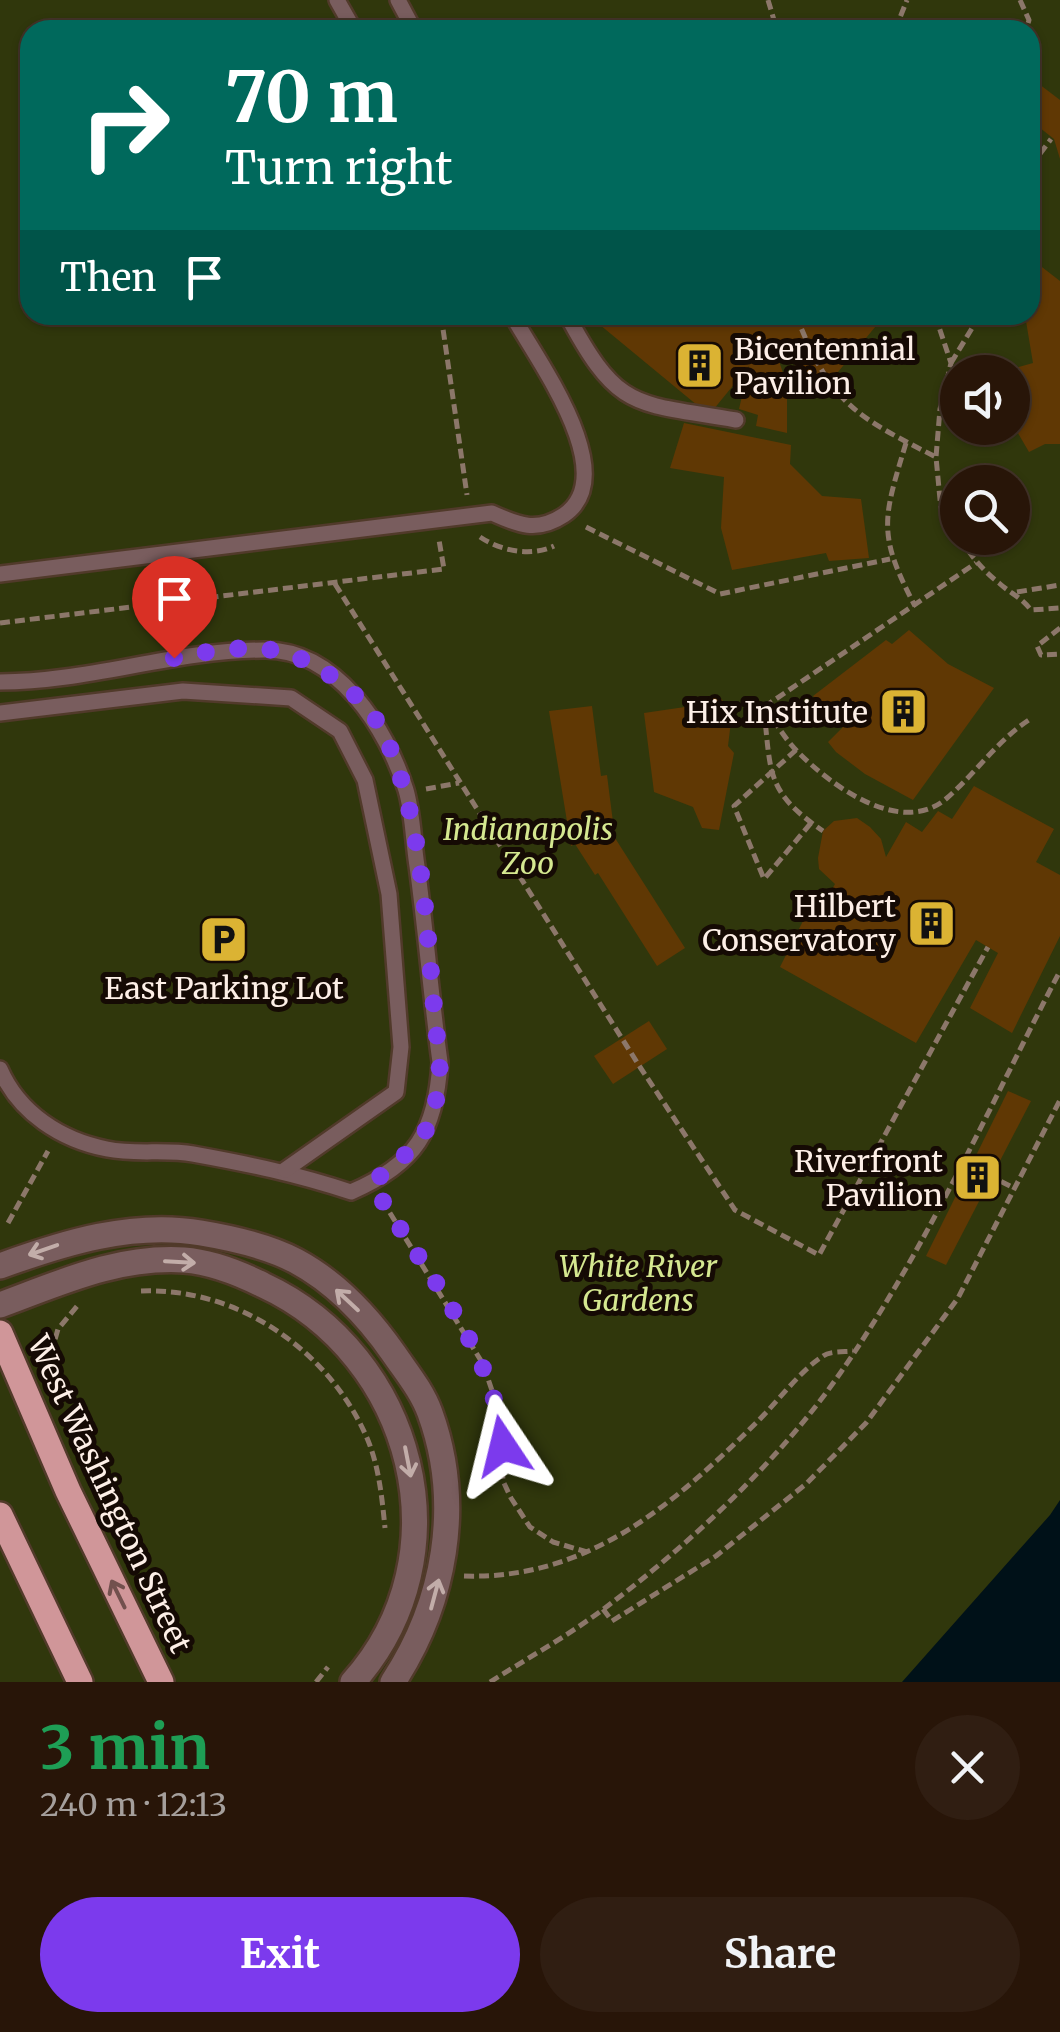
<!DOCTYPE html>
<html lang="en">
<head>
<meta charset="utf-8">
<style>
  body { margin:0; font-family:Merriweather,serif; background:#301e12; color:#f1f3f6; height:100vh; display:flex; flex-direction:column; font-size:38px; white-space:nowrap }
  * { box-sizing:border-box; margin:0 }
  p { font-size:32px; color:#a59f9c }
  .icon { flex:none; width:55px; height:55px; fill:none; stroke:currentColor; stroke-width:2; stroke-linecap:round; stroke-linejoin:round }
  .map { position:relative; height:1682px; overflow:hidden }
  .sheet { display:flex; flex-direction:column; background:#281508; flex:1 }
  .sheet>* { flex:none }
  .top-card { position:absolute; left:20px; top:20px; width:1020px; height:305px; border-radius:30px; box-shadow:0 2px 8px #0004,0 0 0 2px #443429; background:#00695c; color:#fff; overflow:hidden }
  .buttons { position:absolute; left:940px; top:355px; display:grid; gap:20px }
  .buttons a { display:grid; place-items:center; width:90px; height:90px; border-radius:50%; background:#281508; box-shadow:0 2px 8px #0004,0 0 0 2px #443429; font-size:50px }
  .pin { position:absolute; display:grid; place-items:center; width:85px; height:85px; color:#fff; margin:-102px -42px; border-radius:50% 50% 50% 0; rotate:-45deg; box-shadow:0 0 10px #0007 }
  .pin .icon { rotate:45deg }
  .me { position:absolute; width:110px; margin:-55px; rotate:350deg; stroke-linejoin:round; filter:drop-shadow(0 0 8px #0008) }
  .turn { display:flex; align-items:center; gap:35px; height:210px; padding:0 40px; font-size:45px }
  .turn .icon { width:130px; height:130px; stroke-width:2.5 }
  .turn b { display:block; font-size:70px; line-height:85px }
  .then { display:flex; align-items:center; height:95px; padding:0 40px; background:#0003; gap:20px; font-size:38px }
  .round { display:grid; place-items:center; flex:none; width:105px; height:105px; border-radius:52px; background:#301e12 }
  .overview { display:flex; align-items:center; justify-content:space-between; height:170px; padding:0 40px }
  h1 { font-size:60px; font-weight:700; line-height:75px; color:#1e9e55 }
  .button { display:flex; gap:20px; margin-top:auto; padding:20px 40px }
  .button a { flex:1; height:115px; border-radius:60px; background:#7c3aed; color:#fff; font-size:40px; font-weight:700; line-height:115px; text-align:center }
  .button a+a { background:#301e12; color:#f1f3f6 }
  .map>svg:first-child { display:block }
</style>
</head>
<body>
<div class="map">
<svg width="1060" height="1682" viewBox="0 0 1060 1682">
  <rect width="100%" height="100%" fill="#351c0b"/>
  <!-- green -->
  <path fill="#30370c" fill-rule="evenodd" d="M0,0H1060V1682H0ZM30,30H1030V315H30ZM958,372H1012V428H958ZM958,482H1012V538H958Z"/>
  <!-- water -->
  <path fill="#001118" d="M1060,1500V1682H902L1050,1515Z"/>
  <!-- building -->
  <g fill="#603804">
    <path d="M1039,84L1060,100V159L1054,139L1030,120V95Z"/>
    <path d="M1038,264L1060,281V444H1045L1029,452L1012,423V372H1000L1033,363L1025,315H1030V265Z"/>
    <path d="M588,315H885L824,389L768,343L760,353L777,355L787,385V433L756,426L758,415L739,409L749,366L709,415Z"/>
    <path d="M684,423L791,445L790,464L822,496L861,499L869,558L829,561L826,553L732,570L721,528L724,477L670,468Z"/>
    <path d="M909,630L948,664L994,688L913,800L865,774L836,752L828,742L843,727L813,696L886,640L892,644Z"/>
    <path d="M719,696L732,713L728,746L734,753L719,830L702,828L693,807L654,792L644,713L712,703V697Z"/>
    <path d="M592,706L601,776L607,775L615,838L685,948L657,966L598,873L595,875L575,844L571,846L549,711Z"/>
    <path d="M974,786L1054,829L1036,862L1060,875V936L1012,1033L970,1008L998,953L976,940L916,1043L780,967L810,907L821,909L835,884L819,869L818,858L823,831L834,821L857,818L870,827L881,839L886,857L906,822L922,832L938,811L952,819Z"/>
    <path d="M649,1021L667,1049L613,1084L594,1056Z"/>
    <path d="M1008,1091L1031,1101L946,1265L926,1256Z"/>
  </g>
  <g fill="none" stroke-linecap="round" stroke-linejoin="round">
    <defs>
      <g id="service">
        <path d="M337,0L354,30"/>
        <path d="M398,0L414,30"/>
        <path d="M567,315C619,413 635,402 736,420"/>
        <path d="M0,574L492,513C518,525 537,533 564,515C623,475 537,360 512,315"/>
        <path d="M0,682C89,682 174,650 264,650C337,649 387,729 406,790C413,814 413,841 417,866C426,931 431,997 440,1062C436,1131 416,1164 351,1192C297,1174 248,1164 193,1154C165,1149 135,1155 107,1149C61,1140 19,1113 0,1069"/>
        <path d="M0,713L183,691L291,698L340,731L365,780L389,894L401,1047L396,1092L285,1170"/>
      </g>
      <g id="tertiary">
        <path d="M0,1266C63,1243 133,1221 201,1233C231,1238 268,1246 296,1261C335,1282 369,1318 394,1354C407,1373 422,1391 430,1413C463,1504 445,1603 393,1682"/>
        <path d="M0,1305C60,1283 117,1256 184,1260C211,1262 239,1273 263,1285C414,1355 467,1555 353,1682"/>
      </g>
      <g id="primary">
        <path d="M0,1333L68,1491L161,1682"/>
        <path d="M0,1515L80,1682"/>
      </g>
    </defs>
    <!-- service casing -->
    <use href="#service" stroke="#513a2a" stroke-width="20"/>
    <!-- tertiary casing -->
    <use href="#tertiary" stroke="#513a2a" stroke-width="30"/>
    <!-- primary casing -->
    <use href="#primary" stroke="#513a2a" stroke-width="30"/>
    <!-- path -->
    <g stroke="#8c776a" stroke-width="5" stroke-dasharray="10 5" stroke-linecap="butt">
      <path d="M768,0L777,30"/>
      <path d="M1020,0L1029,20L1026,30"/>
      <path d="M895,30L907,0"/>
      <path d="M1030,161L1033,163L1051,139"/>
      <path d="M441,315L467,495"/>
      <path d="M796,315C830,403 855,416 936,457"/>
      <path d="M935,315L951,363L940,409L936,457L941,510L958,535"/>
      <path d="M951,363L980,315"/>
      <path d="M906,443C883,519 877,534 915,606"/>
      <path d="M586,527L720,594L890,559"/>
      <path d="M480,537C501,551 531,557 554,546"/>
      <path d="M959,538C971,555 982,570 999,583C1011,594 1020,596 1031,610L1060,608"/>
      <path d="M335,584L640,1067L735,1210L819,1255L988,947"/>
      <path d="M1017,592L1060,585"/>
      <path d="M0,623L444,569L439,540"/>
      <path d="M1060,628L1037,646L1041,655L1060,654"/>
      <path d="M764,707C775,721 784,738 797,751C830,785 901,838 947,798C977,772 998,739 1032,718"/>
      <path d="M764,707L976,563"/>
      <path d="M764,710C771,774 766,792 823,831"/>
      <path d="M796,750L734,806L764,879L811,823"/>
      <path d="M426,789L459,783"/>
      <path d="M961,1161L1014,1188"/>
      <path d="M382,1200L483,1364L500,1414L503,1481L511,1498L530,1527L553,1542L587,1552"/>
      <path d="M8,1223L48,1151"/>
      <path d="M141,1291C237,1287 329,1350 367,1438C379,1466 382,1498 385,1528"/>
      <path d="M47,1368L58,1329L78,1305"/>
      <path d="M464,1576C588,1580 674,1504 758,1421C777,1402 802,1369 823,1356C830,1351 844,1352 853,1351"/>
      <path d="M603,1609L612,1621L716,1556L806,1484L866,1423L958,1298L1060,1100"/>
      <path d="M316,1682L328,1667"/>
      <path d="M490,1682C528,1658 569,1635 605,1608C690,1544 781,1459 841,1372C927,1248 990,1105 1060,971"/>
    </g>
    <!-- service -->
    <use href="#service" stroke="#795d5e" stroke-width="15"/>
    <!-- tertiary -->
    <use href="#tertiary" stroke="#795d5e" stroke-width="25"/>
    <!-- primary -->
    <use href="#primary" stroke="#d09699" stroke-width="25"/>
  </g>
  <!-- one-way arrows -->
  <defs><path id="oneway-shaft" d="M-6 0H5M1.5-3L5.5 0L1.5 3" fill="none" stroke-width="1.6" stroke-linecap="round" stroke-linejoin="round" transform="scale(2.5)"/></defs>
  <g stroke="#c2ada9">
    <use href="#oneway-shaft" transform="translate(43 1250) rotate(161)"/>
    <use href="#oneway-shaft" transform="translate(180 1262) rotate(3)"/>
    <use href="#oneway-shaft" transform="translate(347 1300) rotate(-137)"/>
    <use href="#oneway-shaft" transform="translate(408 1462) rotate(79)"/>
    <use href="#oneway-shaft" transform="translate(435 1594) rotate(-75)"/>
  </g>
  <use stroke="#72504e" href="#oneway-shaft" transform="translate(118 1594) rotate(-116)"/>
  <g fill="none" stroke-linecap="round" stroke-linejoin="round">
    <!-- route -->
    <path stroke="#7c3aed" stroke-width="18" stroke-dasharray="0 32.4" d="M174,658C204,652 241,645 272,650C314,657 366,695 384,734C429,831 426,957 440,1062C436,1134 425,1138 372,1183C420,1267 494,1346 503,1446"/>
  </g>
  <!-- icons -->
  <defs>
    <symbol id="building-square" viewBox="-11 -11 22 22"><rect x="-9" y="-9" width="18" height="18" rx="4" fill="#dbb333" stroke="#150a04"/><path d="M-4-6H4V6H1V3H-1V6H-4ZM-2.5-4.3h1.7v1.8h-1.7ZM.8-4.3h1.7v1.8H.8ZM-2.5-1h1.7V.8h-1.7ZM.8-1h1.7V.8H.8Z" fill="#111"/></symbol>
    <symbol id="parking-square" viewBox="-11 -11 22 22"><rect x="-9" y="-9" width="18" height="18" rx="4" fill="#dbb333" stroke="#150a04"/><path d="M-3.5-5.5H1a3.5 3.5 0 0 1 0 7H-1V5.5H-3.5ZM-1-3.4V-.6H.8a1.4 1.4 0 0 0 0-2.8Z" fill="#111"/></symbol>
  </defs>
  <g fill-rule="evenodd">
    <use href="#building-square" x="672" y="338" width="55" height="55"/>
    <use href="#building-square" x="876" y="684" width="55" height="55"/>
    <use href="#building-square" x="904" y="896" width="55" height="55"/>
    <use href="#parking-square" x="196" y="912" width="55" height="55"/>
    <use href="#building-square" x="950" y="1150" width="55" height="55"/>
  </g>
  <g text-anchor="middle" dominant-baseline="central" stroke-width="10" stroke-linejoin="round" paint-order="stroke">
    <!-- poi labels -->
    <g font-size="30" fill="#fdefe7" stroke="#150a04" text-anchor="end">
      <text x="734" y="349" text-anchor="start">Bicentennial<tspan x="734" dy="34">Pavilion</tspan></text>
      <text x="868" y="712">Hix Institute</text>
      <text x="896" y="906">Hilbert<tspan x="896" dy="34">Conservatory</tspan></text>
      <text x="224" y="988" text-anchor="middle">East Parking Lot</text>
      <text x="943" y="1161">Riverfront<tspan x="943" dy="34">Pavilion</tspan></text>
    </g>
    <!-- park labels -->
    <g font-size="30" font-style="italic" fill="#d5e890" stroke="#150a04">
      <text x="528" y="829">Indianapolis<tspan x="528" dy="34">Zoo</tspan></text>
      <text x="638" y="1266">White River<tspan x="638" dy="34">Gardens</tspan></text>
    </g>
    <!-- street labels -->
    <g font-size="30" fill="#fdefe7" stroke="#150a04">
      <text transform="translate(110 1494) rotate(65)">West Washington Street</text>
    </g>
  </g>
</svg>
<div class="buttons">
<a><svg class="icon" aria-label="sound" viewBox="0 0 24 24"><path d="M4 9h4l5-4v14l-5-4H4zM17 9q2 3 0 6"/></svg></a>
<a><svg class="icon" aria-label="search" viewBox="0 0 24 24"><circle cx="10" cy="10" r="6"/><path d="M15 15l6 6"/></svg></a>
</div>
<div class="pin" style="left:174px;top:658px;background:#d93025"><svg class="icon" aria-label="arrive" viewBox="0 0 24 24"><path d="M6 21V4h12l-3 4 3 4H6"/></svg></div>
<svg class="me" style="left:503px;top:1446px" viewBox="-20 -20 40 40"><path d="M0-17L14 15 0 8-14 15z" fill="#7c3aed" stroke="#fff" stroke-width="4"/></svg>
<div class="top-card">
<div class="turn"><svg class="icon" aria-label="right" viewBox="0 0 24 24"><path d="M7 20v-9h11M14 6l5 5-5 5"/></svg><div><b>70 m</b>Turn right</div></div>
<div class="then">Then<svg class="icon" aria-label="arrive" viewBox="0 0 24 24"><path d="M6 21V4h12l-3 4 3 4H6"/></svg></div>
</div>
</div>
<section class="sheet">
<div class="overview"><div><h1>3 min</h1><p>240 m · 12:13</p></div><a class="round"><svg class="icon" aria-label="close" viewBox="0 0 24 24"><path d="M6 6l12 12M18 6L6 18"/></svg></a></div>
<div class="button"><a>Exit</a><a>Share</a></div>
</section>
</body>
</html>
